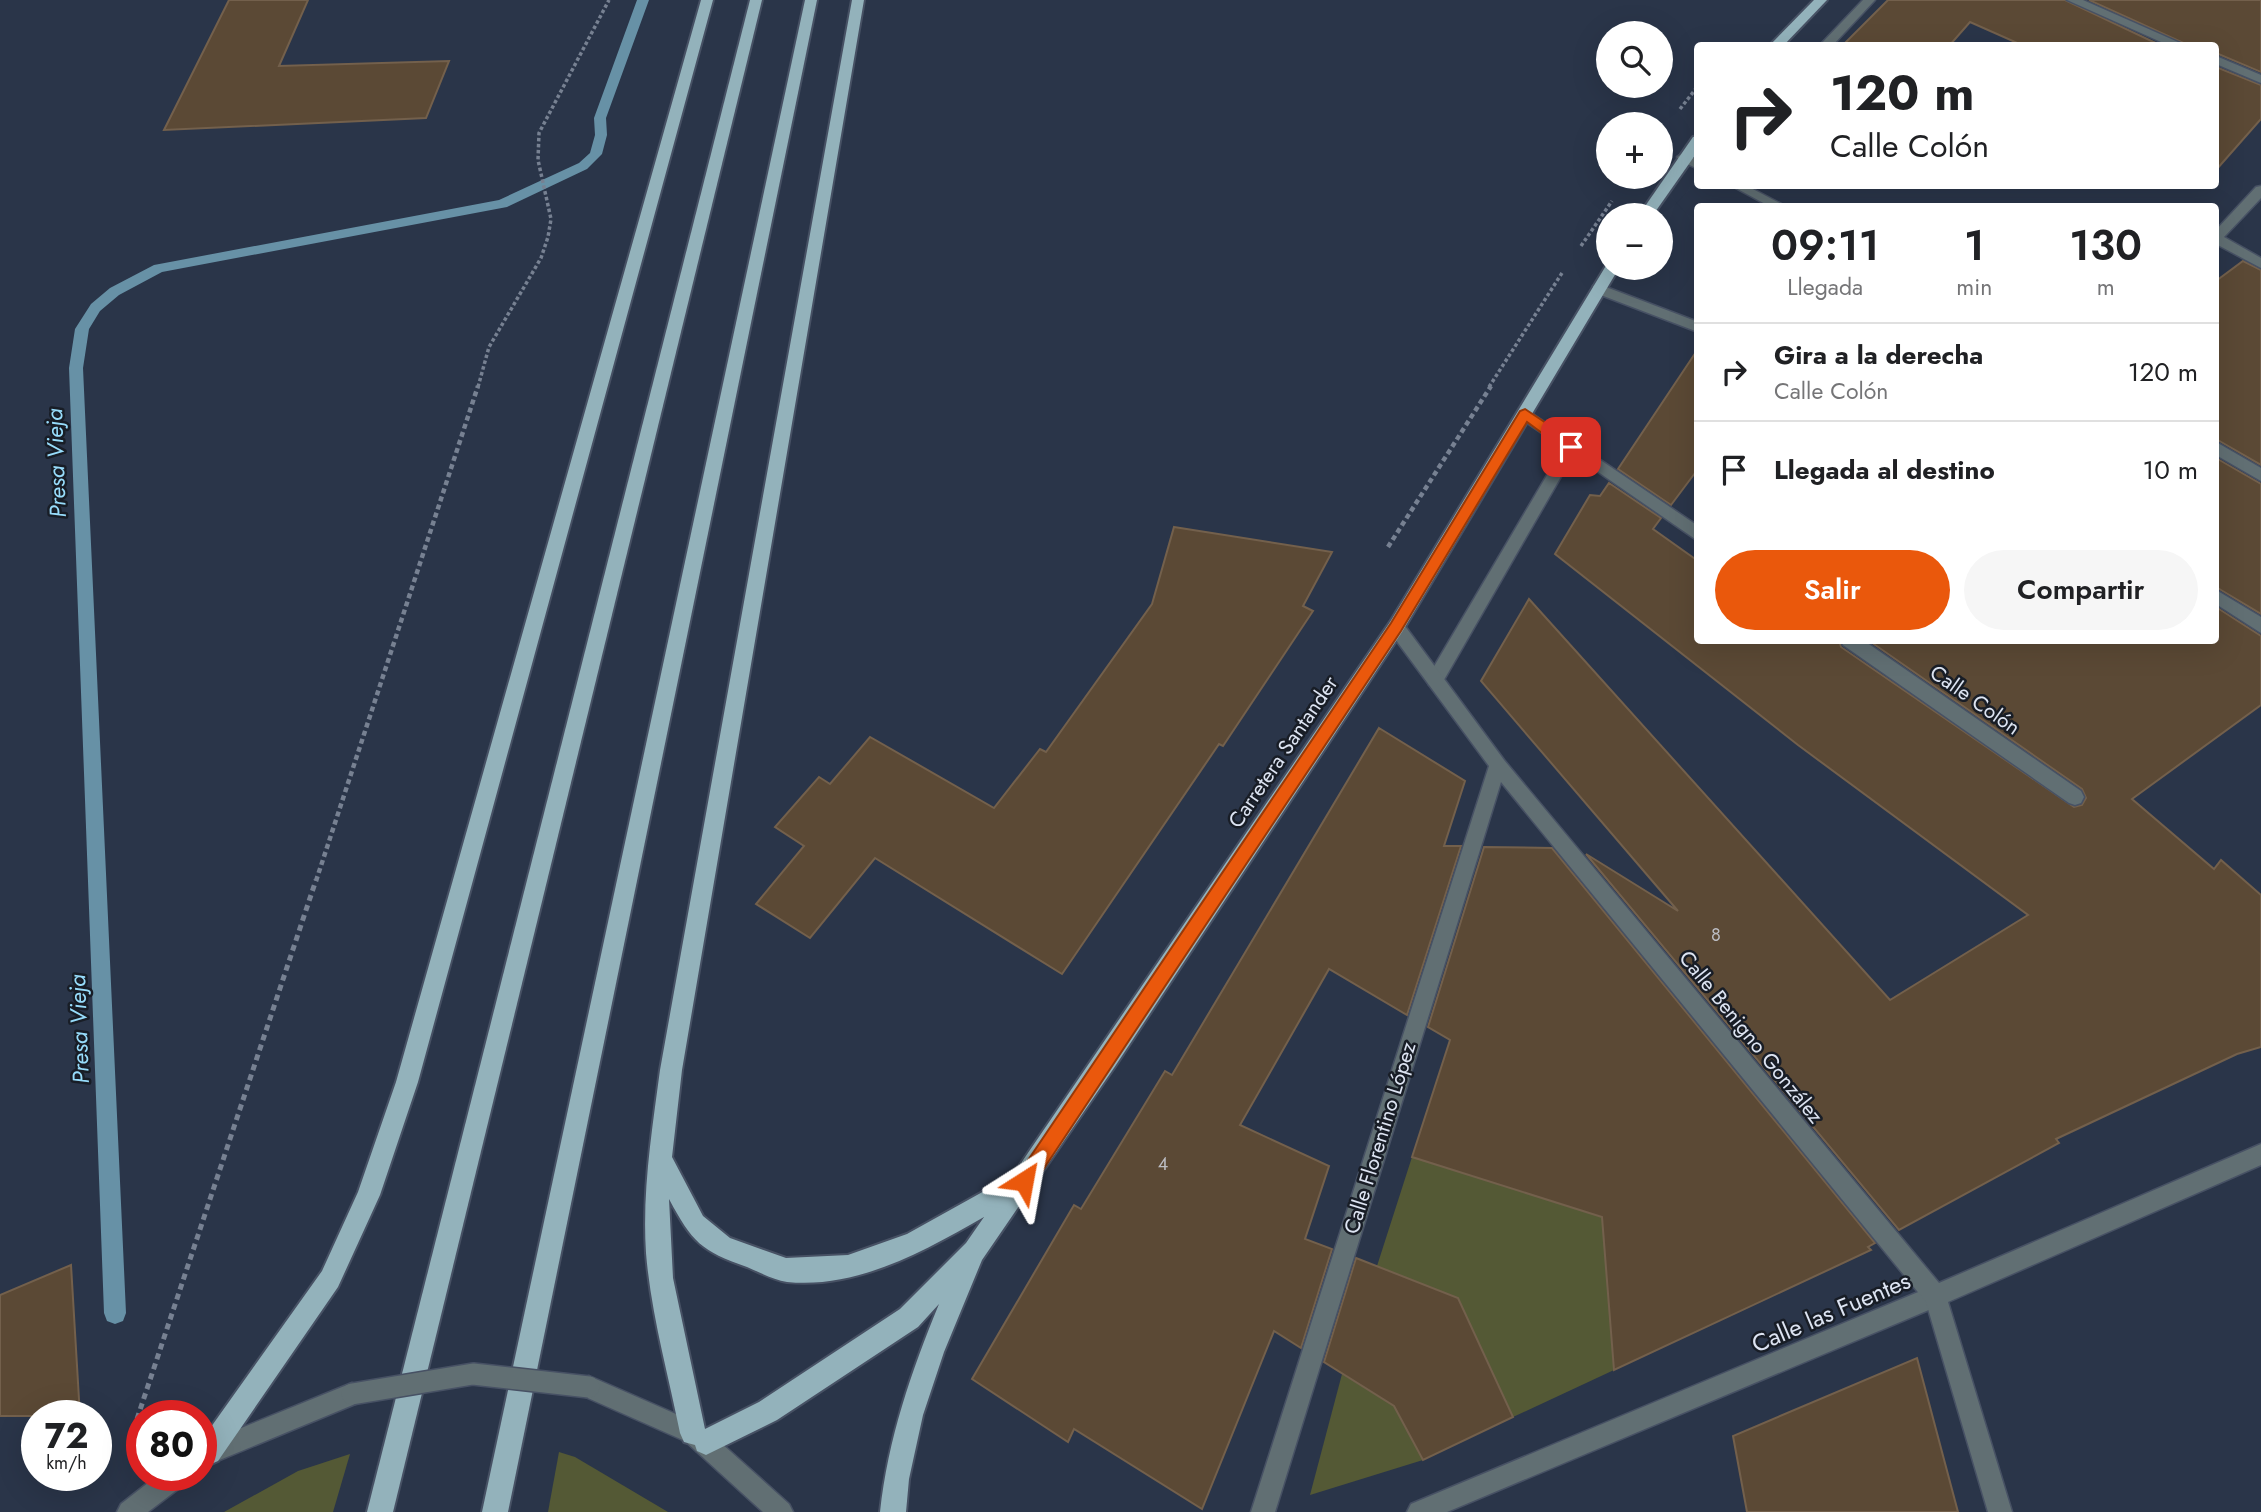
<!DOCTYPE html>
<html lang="es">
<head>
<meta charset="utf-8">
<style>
  body { margin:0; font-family:Jost,sans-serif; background:#f6f6f6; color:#202124; height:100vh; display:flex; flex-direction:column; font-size:26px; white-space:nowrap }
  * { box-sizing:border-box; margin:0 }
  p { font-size:23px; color:#757577 }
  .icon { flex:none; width:38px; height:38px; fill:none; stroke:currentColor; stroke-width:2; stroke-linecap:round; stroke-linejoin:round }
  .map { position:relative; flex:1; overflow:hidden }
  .panel { position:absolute; left:1694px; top:203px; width:525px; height:441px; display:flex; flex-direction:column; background:#fff; border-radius:7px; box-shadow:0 7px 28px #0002 }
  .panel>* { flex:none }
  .guide { position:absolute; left:1694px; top:42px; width:525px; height:147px; border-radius:7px; box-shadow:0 7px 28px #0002; background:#fff; color:#202124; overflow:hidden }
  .buttons { position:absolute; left:1596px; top:21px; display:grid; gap:14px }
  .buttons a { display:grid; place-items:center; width:77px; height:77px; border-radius:50%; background:#fff; box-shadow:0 7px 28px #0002; font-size:35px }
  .speed { position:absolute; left:21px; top:1400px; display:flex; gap:14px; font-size:35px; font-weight:700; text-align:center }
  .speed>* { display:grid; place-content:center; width:91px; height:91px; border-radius:50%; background:#fff; box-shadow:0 7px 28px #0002; line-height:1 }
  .speed small { font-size:18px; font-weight:400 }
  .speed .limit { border:10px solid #d22; background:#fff; color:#111 }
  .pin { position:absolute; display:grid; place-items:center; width:60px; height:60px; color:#fff; margin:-30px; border-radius:14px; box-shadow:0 4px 10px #0006 }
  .me { position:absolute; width:77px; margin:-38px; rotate:34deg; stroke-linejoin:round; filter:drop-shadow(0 0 5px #0008) }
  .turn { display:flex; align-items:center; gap:24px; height:147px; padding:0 21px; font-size:32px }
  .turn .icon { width:91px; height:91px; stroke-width:2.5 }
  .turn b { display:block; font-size:49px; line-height:60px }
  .eta { display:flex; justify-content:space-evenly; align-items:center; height:119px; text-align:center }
  .eta b { font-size:42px; font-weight:600; line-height:49px }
  .cta { display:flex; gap:14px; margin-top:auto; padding:14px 21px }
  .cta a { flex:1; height:80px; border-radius:42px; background:#ea580c; color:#fff; font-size:28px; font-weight:600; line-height:80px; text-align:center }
  .cta a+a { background:#f6f6f6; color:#202124 }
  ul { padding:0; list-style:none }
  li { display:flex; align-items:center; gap:21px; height:98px; padding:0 21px; border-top:2px solid #e0e0e0 }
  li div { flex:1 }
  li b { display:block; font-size:26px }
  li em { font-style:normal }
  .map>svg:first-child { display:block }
</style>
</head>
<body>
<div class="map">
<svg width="2261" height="1512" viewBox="0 0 2261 1512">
  <rect width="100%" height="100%" fill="#2a3549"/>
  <!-- green -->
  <g fill="#545935">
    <path d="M1412,1157L1602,1217L1614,1370L1513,1417L1458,1298L1377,1266Z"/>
    <path d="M1342,1374L1394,1406L1423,1460L1310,1495Z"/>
    <path d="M559,1452L575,1457L668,1512H548Z"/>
    <path d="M350,1454L333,1512H224L298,1471Z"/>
  </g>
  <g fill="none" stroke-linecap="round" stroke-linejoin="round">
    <!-- stream -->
    <path fill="#6791a6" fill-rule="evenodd" d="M637,0H649L606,118L607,135L602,154L587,169L507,207L162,272L119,295L100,311L89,329L83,368L126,1313L123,1321L115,1324L107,1321L104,1313L69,368L75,329L91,304L110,288L154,265L499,200L579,163L590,153L595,135L594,118Z"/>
  </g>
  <!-- building -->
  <g fill="#5b4935" stroke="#73604c" stroke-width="2">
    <path d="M229,0H308L279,66L449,61L426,118L164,130Z"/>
    <path d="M1888,0H2065L2162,46H2024L1970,22L1949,46H1842Z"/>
    <path d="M2089,0H2261V72L2216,53V46H2190Z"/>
    <path d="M2216,67L2261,85V119L2216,170Z"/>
    <path d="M2243,261L2261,270V465L2216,439V281Z"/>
    <path d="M1698,349V469L1671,505L1618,469Z"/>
    <path d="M2216,458L2261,484V614L2216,587Z"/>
    <path d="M1609,483L1661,518L1653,529L1698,561V640H1839L1841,647L2074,807L2082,805L2086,798L2082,789L1868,640H2216V607L2261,636V705L2132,799L2214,869L2221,860L2261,895V1047L2237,1054L2056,1139L2059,1143L1899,1230L1586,854L1678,911L1481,681L1529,599L1890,1000L2028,915L1798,745L1555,554L1590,495L1600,496Z"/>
    <path d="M1174,527L1332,552L1303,606L1313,611L1223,746L1219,744L1062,974L875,858L810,938L756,904L804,846L775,827L819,777L830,784L870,737L994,808L1040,749L1046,752L1152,604Z"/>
    <path d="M1379,728L1465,781L1444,846H1461L1407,1015L1329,969L1240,1125L1329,1166L1305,1239L1332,1249L1301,1348L1274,1331L1202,1509L1074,1429L1068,1442L972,1379L1074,1205L1081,1209L1165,1071L1172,1075Z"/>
    <path d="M1484,847L1552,848L1875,1243L1868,1247L1871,1250L1614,1370L1602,1217L1412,1157L1450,1040L1428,1027Z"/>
    <path d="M1356,1258L1458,1298L1513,1417L1423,1460L1394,1406L1324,1362Z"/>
    <path d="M71,1265L80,1416H0V1295Z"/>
    <path d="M1917,1358L1958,1512H1747L1733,1436Z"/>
  </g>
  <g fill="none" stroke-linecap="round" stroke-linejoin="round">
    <defs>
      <g id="service">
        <path d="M1863,0H1875L1832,46H1819Z"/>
        <path d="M1571,441L1578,447L1441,685H1429L1427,680L1429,675L1566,443Z"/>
      </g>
      <path id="pedestrian" d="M1935,1285L1943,1288L1946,1296L1943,1304L1447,1512H1407L1411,1504Z"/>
      <g id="minor">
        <path d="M2067,0H2083L2187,46H2170Z"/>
        <path d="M2216,56L2261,75V83L2216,64Z"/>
        <path d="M1683,153L1698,160V169L1679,160L1677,157Z"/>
        <path d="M1732,186H1747L1785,206H1769Z"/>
        <path d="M2261,186V198L2224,237L2261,258V268L2216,244V230L2256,187Z"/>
        <path d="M1598,284L1698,322V332L1593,292V286Z"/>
        <path d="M1525,409L1698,526V541L1520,418L1518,414L1520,410Z"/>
        <path d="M2216,442L2261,468V481L2216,455Z"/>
        <path d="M2216,590L2261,617V633L2216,604Z"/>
        <path d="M1396,620L1402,622L1504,760L1939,1283L2261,1144V1165L1948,1302L2012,1512H1988L1926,1302L1501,782L1275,1512H1251L1489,766L1390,632L1388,627L1390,622Z"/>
        <path d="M1841,640H1863L2081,791L2084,797L2081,803L2075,805L2069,803L1843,645Z"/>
      </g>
      <g id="tertiary">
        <path d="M589,1376L701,1425L789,1504L793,1512H763L685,1441L581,1395L578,1387L581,1379Z"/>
        <path d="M352,1383L360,1386L363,1394L360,1402L210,1464L202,1460V1444Z"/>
        <path d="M158,1475H190L186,1483L148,1512H117L121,1504Z"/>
      </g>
      <g id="trunk">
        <path d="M701,0H713L418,1082L380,1195L338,1287L218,1461L209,1465L201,1462V1441L322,1271L358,1192L396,1082Z"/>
        <path d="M750,0H762L393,1512H367Z"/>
        <path d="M805,0H817L508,1512H482Z"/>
        <path d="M852,0H864L682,1070L672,1157L703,1216L730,1238L786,1258L848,1255L907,1234L1013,1175L1390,622L1607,264L1608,268H1619L1402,632L1116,1065L982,1260L944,1352L923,1415L909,1479L906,1512H880C888,1439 911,1372 939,1304L918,1327L777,1420L706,1455L697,1451L695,1445L684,1442L680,1433C668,1373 651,1314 646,1253C642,1192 652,1130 660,1070ZM669,1199C692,1242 701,1251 747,1267C759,1272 774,1280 787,1282C858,1289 924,1251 984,1217L966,1243L900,1309L759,1402L705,1429L673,1278Z"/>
        <path d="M1814,0H1827L1783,46H1769Z"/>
        <path d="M1698,136V151L1653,215H1639L1693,137Z"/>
      </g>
    </defs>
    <!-- service casing -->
    <use href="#service" stroke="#475164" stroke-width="3"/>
    <!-- pedestrian casing -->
    <use href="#pedestrian" stroke="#475164" stroke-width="3"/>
    <!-- minor casing -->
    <use href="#minor" stroke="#475164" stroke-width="3"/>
    <!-- tertiary casing -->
    <use href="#tertiary" stroke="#475164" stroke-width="3"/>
    <!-- trunk casing -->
    <use href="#trunk" stroke="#475164" stroke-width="4"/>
    <!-- path-far2 -->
    <g stroke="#778192" stroke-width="3.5" stroke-dasharray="3.5 2.5" stroke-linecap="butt">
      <path d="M1680,109L1698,86"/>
      <path d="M1581,246L1612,201"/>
      <path d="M478,387L489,347L541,258L548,237L551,219L538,160L539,133L609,0"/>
      <path d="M1489,387L1562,273"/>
    </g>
    <!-- path-far1 -->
    <g stroke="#778192" stroke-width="4.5" stroke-dasharray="5 3.5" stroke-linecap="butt">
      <path d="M1388,547L1491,386"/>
      <path d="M316,881L478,386"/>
    </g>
    <!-- path -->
    <path stroke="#778192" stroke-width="5" stroke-dasharray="6 4.5" stroke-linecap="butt" d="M137,1419L316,880"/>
    <!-- service -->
    <use href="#service" fill="#616f73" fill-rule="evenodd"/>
    <!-- pedestrian -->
    <use href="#pedestrian" fill="#616f73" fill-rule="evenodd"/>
    <!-- minor -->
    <use href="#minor" fill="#616f73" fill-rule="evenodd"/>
    <!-- tertiary -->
    <use href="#tertiary" fill="#616f73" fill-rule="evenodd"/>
    <!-- trunk -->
    <use href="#trunk" fill="#93b2bb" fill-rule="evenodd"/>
    <defs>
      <path id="tertiary-bridge" d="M352,1394L473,1374L589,1387"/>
    </defs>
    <!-- tertiary-bridge casing -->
    <use href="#tertiary-bridge" stroke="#475164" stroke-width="24" stroke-linecap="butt"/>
    <!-- tertiary-bridge -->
    <use href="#tertiary-bridge" stroke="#616f73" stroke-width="21"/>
  </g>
  <!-- route -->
  <path fill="#ea580c" stroke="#983908" stroke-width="2" d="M1525,409L1576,443V451H1566L1527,422L1401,631L1031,1188L1024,1191L1018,1188L1015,1181L1018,1175L1391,623L1520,411Z"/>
  <g text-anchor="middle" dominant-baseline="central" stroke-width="5" stroke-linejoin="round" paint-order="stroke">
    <!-- number labels -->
    <g font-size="18" fill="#bcbdc3">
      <text x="1716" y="935">8</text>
      <text x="1163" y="1164">4</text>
    </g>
    <!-- street labels -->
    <g font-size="21" fill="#dde4f2" stroke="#181d26">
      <text transform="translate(1975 700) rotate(35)">Calle Colón</text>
      <text transform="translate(1283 752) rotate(-56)">Carretera Santander</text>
      <text transform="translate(1751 1037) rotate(51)">Calle Benigno González</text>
      <text transform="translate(1380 1138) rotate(-73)">Calle Florentino López</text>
    </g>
    <!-- water labels -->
    <g font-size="23" font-style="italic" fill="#97dcfb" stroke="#181d26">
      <text transform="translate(56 463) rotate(-92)">Presa Vieja</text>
      <text transform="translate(79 1029) rotate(-92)">Presa Vieja</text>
    </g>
    <!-- near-street labels -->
    <g font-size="24" fill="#dde4f2" stroke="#181d26">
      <text transform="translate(1831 1312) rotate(-23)">Calle las Fuentes</text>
    </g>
  </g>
</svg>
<div class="buttons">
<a><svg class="icon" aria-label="search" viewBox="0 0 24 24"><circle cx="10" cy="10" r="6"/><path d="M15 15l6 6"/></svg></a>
<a>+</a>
<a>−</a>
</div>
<div class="speed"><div>72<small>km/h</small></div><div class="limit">80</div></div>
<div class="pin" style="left:1571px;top:447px;background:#d93025"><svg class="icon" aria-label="arrive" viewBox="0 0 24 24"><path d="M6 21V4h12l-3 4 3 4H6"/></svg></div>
<svg class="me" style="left:1024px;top:1181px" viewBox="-20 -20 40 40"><path d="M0-17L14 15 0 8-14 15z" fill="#ea580c" stroke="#fff" stroke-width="4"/></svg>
<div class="guide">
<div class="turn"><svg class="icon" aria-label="right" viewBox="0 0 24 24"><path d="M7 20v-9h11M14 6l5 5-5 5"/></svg><div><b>120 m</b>Calle Colón</div></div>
</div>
<section class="panel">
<div class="eta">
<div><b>09:11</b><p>Llegada</p></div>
<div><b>1</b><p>min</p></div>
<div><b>130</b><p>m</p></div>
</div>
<ul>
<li><svg class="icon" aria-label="right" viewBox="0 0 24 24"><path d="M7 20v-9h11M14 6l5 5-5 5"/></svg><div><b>Gira a la derecha</b><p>Calle Colón</p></div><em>120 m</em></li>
<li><svg class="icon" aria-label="arrive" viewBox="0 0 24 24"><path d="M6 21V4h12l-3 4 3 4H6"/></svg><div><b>Llegada al destino</b></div><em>10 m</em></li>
</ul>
<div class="cta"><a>Salir</a><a>Compartir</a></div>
</section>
</div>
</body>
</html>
